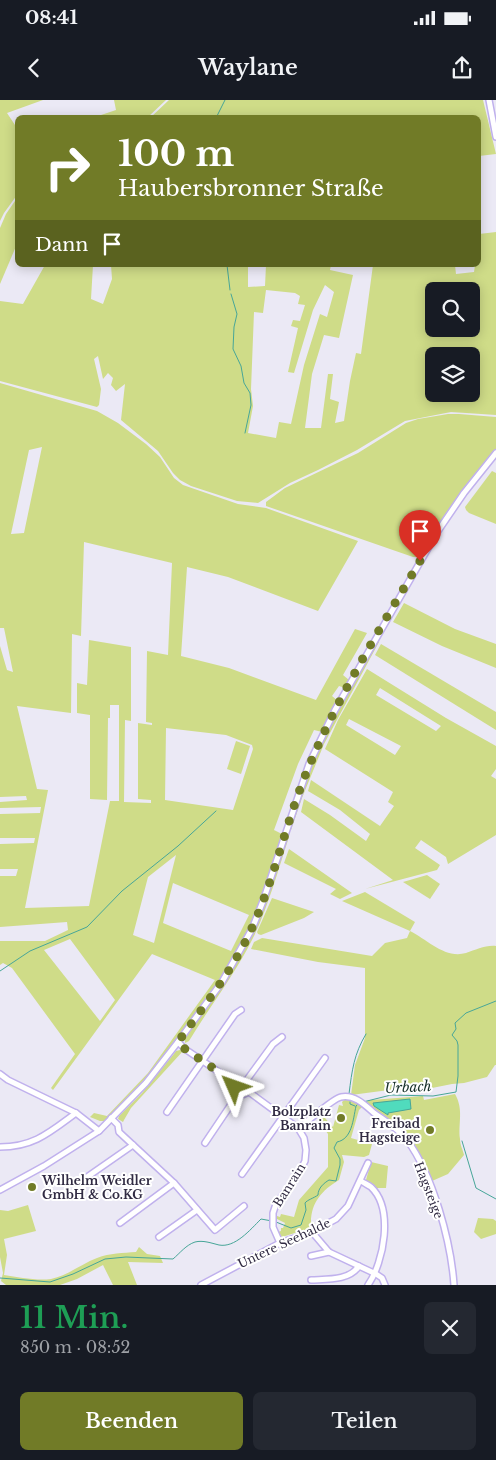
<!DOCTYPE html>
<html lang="de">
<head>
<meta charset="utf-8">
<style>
  body { margin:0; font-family:"Libre Baskerville",serif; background:#242831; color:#f1f3f6; height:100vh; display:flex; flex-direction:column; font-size:19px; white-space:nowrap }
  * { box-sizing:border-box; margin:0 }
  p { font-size:16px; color:#9ea1a6 }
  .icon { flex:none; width:28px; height:28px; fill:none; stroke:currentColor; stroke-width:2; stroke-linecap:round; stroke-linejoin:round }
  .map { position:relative; height:1185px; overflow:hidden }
  .details { display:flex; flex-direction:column; background:#171b24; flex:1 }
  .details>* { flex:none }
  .guide { position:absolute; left:15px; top:15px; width:466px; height:152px; border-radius:8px; box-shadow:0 2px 12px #0003; background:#717b27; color:#fff; overflow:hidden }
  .controls { position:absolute; left:425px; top:182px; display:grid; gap:10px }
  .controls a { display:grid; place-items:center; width:55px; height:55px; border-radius:8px; background:#171b24; box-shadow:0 2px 12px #0003; font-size:25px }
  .pin { position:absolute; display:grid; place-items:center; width:42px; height:42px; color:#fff; margin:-51px -21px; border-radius:50% 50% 50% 0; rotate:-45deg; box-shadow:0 0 5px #0007 }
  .pin .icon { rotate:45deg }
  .me { position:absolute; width:55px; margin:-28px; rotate:313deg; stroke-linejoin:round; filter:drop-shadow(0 0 4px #0008) }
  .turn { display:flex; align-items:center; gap:18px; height:105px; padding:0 20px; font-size:22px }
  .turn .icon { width:65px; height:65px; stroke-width:2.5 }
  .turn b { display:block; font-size:35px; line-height:42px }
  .then { display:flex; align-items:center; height:48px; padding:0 20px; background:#0003; gap:10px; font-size:19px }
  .round { display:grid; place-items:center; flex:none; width:52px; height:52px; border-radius:8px; background:#242831 }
  .overview { display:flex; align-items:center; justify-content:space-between; height:85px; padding:0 20px }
  h1 { font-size:30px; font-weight:600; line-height:38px; color:#1e9e55 }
  .action { display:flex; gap:10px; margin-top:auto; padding:10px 20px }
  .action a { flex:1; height:58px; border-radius:8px; background:#717b27; color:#fff; font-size:20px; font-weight:600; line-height:58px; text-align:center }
  .action a+a { background:#242831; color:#f1f3f6 }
  .status { display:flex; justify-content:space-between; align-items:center; height:35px; padding:0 25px; background:#171b24; direction:ltr }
  .status svg { height:14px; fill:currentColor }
  header { display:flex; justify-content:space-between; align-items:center; height:65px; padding:0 20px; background:#171b24; font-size:22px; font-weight:600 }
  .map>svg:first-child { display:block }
</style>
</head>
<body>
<div class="status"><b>08:41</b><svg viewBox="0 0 49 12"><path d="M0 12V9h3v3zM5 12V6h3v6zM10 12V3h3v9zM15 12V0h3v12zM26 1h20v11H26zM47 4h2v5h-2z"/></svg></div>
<header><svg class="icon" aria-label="back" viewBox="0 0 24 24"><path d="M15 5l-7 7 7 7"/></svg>Waylane<svg class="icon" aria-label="share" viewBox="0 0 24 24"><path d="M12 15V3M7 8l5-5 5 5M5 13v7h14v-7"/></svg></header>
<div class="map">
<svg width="496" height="1185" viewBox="0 0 496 1185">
  <rect width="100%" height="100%" fill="#ebe9f5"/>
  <!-- green -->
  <g fill="#cfdc88" fill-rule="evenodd">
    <path d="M0,0H43L7,13L17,28V95L4,113L0,121Z"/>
    <path d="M114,0H166L148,17H95L116,10Z"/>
    <path d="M169,0H483L496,54L479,56V18L151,17Z"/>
    <path d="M17,98V144L0,184V128L6,114Z"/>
    <path d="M496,132V315L451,312L405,321L357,350L318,370L290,383L258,403L237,401L191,386L180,380L173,373L158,351L121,320L125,284L116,291L111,285L113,278L108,273L103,279L98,256L94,259L101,289L99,305L97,307L0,281V201L23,204L45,165H93L91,199L103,204L112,179L111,165H248V187L265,186L266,165H331L330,170L353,175L339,238L324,235L312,274L305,328H321L328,274H333L330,299L339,302L335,323L344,321L350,281L356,253L361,254L373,165H455L456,174L474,172L475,165H479V134ZM325,185L334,192L327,217L320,214L304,265L291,324L279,322L276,338L248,333L253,306L251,289L254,212L263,213L266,190L295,193L300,196L298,204L305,205L300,221L293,220L291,226L298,228L288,272L294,273L313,210ZM434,191H471V229H434ZM434,256H471V294H434Z"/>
    <path d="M0,283L97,311L118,323L146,344L160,357L174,378L183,385L238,404L266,408L358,441L318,511L228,477L187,467L181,556L229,568L316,600L355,529L367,533L343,575L349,580L345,588L339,586L332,596L338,601L322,632L314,630L298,664L274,730L282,734C272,766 263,800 248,830C230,868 204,902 180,936C158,966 134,998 104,1021H100L90,1017L94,1013L107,1016L148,973L215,880L152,854L53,990L51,988L75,954L12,868L3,863L0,865V841H45L68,830L67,822L0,827V776H16L18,769H0V744L34,743L35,738H0V714L40,713L41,707L0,708V702L27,700L26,696L0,697V546L7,570L13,572L4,528H0ZM42,347L24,433L11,434L29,350ZM84,442L172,463L168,555L147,551L146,622L152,623V625L138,623V699L151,700V703L124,702L125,620L131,621V547L89,540L87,585L77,583V613L90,615V699L107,700L108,618H110V605H119V701H110L89,806L25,808L48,690L37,689L17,606L71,613L72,534L81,536ZM166,628L226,635L252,645L253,649L233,710L165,700ZM176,755L154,843L133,835L148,777ZM173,783L249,815L231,851L163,823ZM70,839L115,900L100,921L44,850Z"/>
    <path d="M448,314H459L496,317V350L475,375L449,411L420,457H413L266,406V402L285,388L358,353L406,323L418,319Z"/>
    <path d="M492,371L496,373V424L469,413L466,410L465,407Z"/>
    <path d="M404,503L455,529L496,544V568L442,546L393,522Z"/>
    <path d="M377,540L379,542L324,644L302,698L291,730L289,731L313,663L328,630Z"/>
    <path d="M381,544L496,612V630L375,555Z"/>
    <path d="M367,569L446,618L496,646V669L491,676L496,679V735L448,764L446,757L421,740L415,748L440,765L437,770L365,789L393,780L301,712L304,699L330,715L366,741L370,734L340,710L308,691L311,680L380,726L394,706L388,702L393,692L325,649L338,620ZM380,588L441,626L436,631L376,595ZM349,619L401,646L395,655L346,625Z"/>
    <path d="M236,641L250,646L241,674L227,669Z"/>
    <path d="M288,735L289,737C278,770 269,804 254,836C236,873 210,906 189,941L185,943V939L188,934C210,902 234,871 250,837C266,804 277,770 288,735Z"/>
    <path d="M289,749L352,793L340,799L330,794L336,789L284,763Z"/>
    <path d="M427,775L440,784L430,799L403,782Z"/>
    <path d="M365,792L415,822L410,831C428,840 445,859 466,853C476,850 485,845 496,846V965H495L487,977L464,983L452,984L422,990H389L351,995L355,965L365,938V868L318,862L251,849L254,842L262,838L372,856L385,843L407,838L410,831L342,801Z"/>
    <path d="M272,798L314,812L304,818L261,835L258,834L257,832Z"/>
    <path d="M180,950L183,951L131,1008L124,1020L123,1022L118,1019L119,1016L142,993L173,955L176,951Z"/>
    <path d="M455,994C464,1010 458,1023 460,1039C460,1045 463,1050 464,1055L448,1074L432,1081L410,1039L387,1018L366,1002L371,1000L423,996L424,1000Z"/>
    <path d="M345,999H351L363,1006L359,1010L351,1038L372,1044L369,1055L364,1057L342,1055L344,1062L339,1080C322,1090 311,1103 311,1122L315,1123L314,1127L282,1137L278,1132L281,1131V1128H283L285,1123L277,1119V1116L280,1117L281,1114L294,1117L299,1100L328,1067V1034L318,1020L322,1017L325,1018L333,1027L339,1005L343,1006L342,1002Z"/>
    <path d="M371,1062L388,1066L386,1088H375L366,1080Z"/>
    <path d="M28,1105L36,1131L4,1139L7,1155L4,1175C19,1177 36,1181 51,1179C69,1175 81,1164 97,1158C110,1153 123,1153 136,1152L139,1147L147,1154L160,1156L163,1163L128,1162L137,1185H113L103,1165L77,1179L60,1185H6L1,1181L3,1173L0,1157V1110L8,1111Z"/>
    <path d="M478,1118L493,1119L496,1121V1134L481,1139L474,1132Z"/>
  </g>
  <!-- water -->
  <path fill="#50dbbd" stroke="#47a698" d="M410,999L411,1009L388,1013V1015L374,1006L373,1003Z"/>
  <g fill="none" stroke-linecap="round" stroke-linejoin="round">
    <!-- stream -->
    <g stroke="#47a698" stroke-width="1">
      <path d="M216,18L225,0"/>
      <path d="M227,165L230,190"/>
      <path d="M231,194L237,214L234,227L233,249L241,266L244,283L250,293L251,305L245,333"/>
      <path d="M0,871L30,851L87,827L122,791L178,746L216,711"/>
      <path d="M349,994C352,970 354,954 366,934"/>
      <path d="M350,1002V1004L355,1006"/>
      <path d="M363,1002L391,995L433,996L456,992L458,976V945L457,941L452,935L456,929L455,923L466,913L496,901"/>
      <path d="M462,1041L476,1088L496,1099"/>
      <path d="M276,1122L291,1128L301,1125L306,1110L305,1103C307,1100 314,1098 318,1095C318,1088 324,1083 329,1080L336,1081L340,1065V1059L334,1048L337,1042C352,1039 353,1020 356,1006L359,1003"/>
      <path d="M0,1178L50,1182L73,1174L105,1159L126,1157L173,1159C180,1153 186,1145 195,1142C203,1140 211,1143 219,1145C235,1148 250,1130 261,1119L272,1121"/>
    </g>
    <defs>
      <g id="minor">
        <path d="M489,0L496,37"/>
        <path d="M178,942L185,949L235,983"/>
        <path d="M0,974L8,980L76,1013L99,1031"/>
        <path d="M246,981L273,944L282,937"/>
        <path d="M235,983C243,978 249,982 249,992L298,1028L304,1038L306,1050L305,1061L298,1075L276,1104L273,1113V1127L280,1143"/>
        <path d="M235,983C234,990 235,993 242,995L249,992"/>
        <path d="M167,1012L235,914L241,910"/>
        <path d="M111,1018L118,1025L119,1032L174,1083L215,1130L244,1106"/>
        <path d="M298,1028C308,1022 333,998 341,997C354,994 365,1005 374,1013C385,1021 399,1029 407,1040C433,1075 451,1142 454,1185"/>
        <path d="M205,1043L238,994"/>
        <path d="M0,1047C34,1047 50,1032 76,1013"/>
        <path d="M242,1074L325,958"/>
        <path d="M87,1077L133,1045"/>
        <path d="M361,1081C364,1083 368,1085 371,1087C394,1109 384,1162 368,1185"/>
        <path d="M0,1090L44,1066L99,1031L146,983L178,942L222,882L252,829L263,801L309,664L335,610L438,431L464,393L496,353"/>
        <path d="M120,1123L174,1083"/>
        <path d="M312,1132L329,1152L376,1174L382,1178L385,1185"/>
        <path d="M159,1137L197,1110"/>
        <path d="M311,1156L329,1152"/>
        <path d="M311,1180C327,1179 349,1181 359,1166"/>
        <path d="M201,1185L280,1143L312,1132L336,1119L348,1106L368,1063"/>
      </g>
    </defs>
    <!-- minor casing -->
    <use href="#minor" stroke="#c0b1ed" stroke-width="8"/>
    <!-- minor -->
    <use href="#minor" stroke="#fff" stroke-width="5"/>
  </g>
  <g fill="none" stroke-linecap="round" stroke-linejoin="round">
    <!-- route -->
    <path stroke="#717b27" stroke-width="9" stroke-dasharray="0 16.2" d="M234,987L235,983L185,949L178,942C204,906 233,870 252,828C276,775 287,717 310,664C340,593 381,527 420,461"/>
  </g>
  <!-- markers -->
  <g fill="#717b27" stroke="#fff" stroke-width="2">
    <circle cx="341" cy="1018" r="5"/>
    <circle cx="430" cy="1030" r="5"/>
    <circle cx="32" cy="1087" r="5"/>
  </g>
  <g text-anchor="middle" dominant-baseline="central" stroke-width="4" stroke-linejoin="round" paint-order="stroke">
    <!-- poi labels -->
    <g font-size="12" font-weight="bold" fill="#312b43" stroke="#fff" text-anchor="end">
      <text x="331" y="1011">Bolzplatz<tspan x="331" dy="14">Banrain</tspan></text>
      <text x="420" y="1023">Freibad<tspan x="420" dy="14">Hagsteige</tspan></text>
      <text x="42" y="1080" text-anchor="start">Wilhelm Weidler<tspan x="42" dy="14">GmbH &amp; Co.KG</tspan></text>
    </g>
    <!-- street labels -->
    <g font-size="12" fill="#312b43" stroke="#fff">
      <text transform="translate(289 1085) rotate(-58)">Banrain</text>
      <text transform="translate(429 1090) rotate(69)">Hagsteige</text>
      <text transform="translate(284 1143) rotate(-25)">Untere Seehalde</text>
    </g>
    <!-- water labels -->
    <g font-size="14" font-style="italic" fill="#172f29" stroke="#fff">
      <text transform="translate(408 987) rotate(-3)">Urbach</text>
    </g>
  </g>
</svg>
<div class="controls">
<a><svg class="icon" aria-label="search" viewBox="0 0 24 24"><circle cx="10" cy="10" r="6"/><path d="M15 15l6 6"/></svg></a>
<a><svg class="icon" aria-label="layers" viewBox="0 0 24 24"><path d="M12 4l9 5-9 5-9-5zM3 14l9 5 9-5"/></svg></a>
</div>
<div class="pin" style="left:420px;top:461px;background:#d93025"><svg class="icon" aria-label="arrive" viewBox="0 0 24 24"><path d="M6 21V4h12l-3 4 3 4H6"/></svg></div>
<svg class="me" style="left:234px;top:987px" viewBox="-20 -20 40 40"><path d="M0-17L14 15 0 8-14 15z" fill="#717b27" stroke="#fff" stroke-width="4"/></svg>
<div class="guide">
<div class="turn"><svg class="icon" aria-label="right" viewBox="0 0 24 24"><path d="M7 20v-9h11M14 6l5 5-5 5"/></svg><div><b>100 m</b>Haubersbronner Straße</div></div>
<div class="then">Dann<svg class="icon" aria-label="arrive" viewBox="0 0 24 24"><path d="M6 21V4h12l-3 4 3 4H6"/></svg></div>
</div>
</div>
<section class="details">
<div class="overview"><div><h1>11 Min.</h1><p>850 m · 08:52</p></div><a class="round"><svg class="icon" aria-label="close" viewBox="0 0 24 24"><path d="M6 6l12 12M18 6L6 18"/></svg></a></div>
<div class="action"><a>Beenden</a><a>Teilen</a></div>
</section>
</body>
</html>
